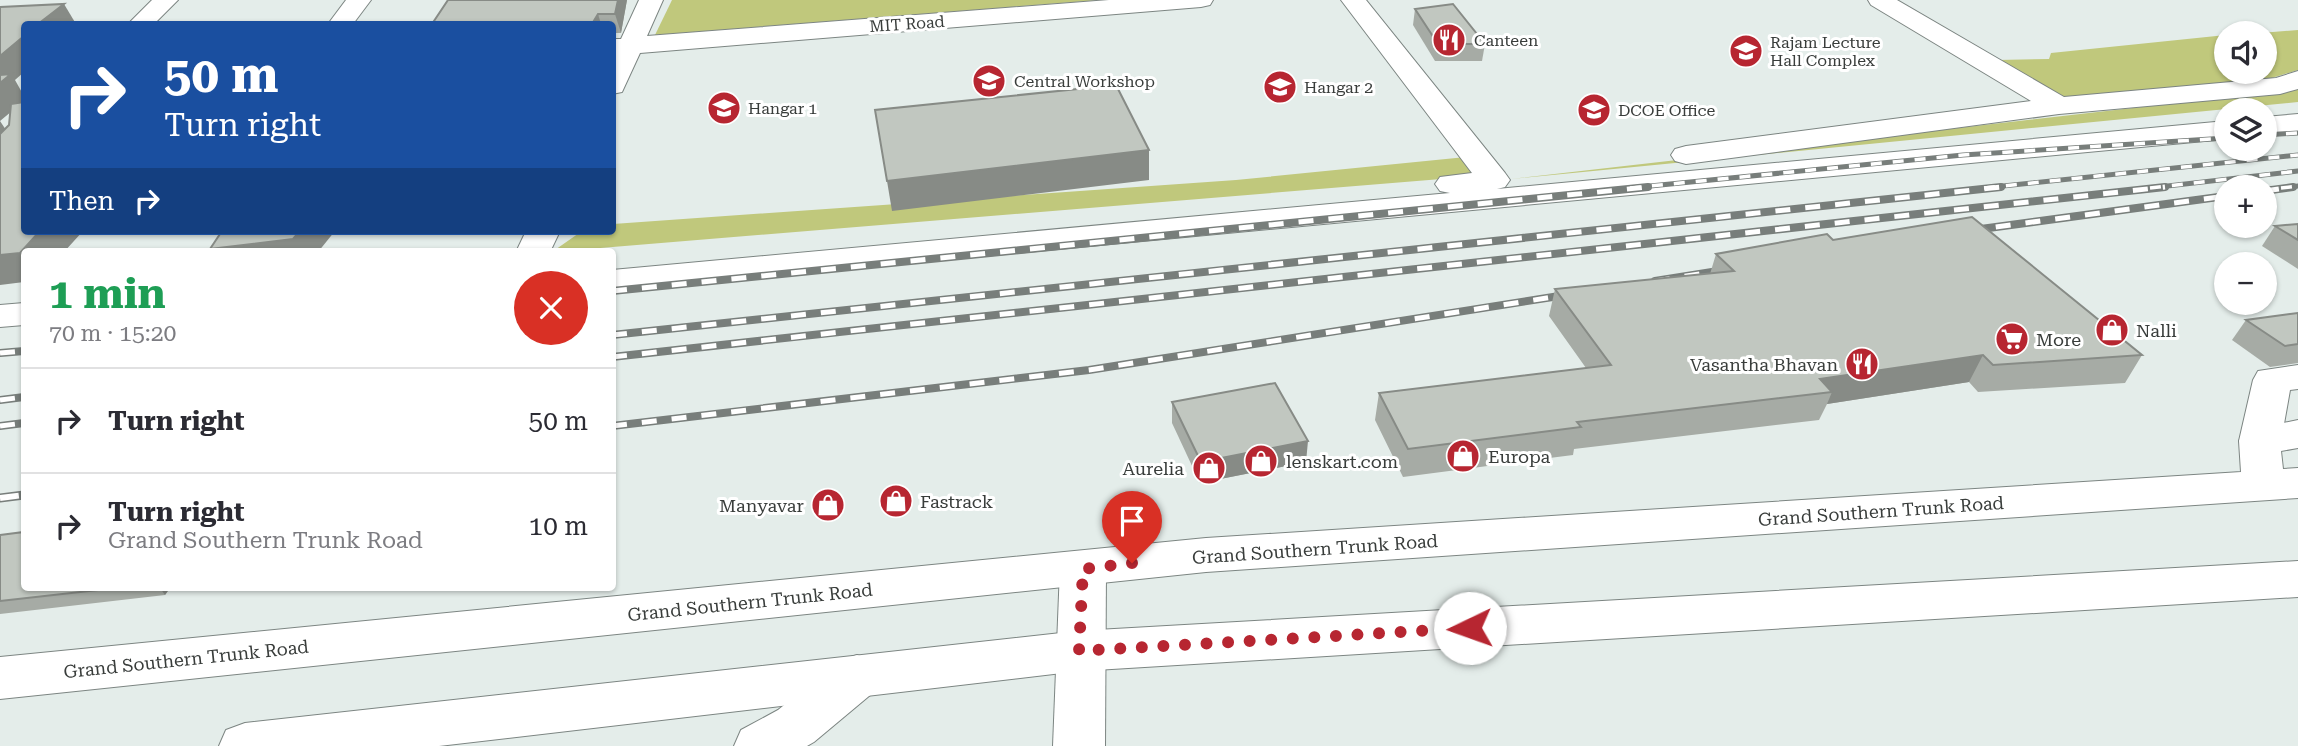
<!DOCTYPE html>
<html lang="en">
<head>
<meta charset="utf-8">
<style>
  body { margin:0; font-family:"Roboto Serif",serif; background:#f7f7f7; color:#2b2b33; height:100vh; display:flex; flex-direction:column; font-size:26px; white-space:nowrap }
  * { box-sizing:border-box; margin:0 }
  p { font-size:23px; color:#7c7c81 }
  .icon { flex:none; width:38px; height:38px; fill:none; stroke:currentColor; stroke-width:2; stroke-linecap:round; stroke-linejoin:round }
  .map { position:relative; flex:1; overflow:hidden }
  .drawer { position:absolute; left:21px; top:248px; width:595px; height:343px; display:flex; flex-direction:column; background:#fff; border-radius:7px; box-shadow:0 2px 5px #0004 }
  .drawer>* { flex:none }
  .hud { position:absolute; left:21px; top:21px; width:595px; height:214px; border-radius:7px; box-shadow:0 2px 5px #0004; background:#1a4fa0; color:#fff; overflow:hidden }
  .controls { position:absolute; left:2214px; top:21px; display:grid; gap:14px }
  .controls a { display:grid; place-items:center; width:63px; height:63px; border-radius:50%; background:#fff; box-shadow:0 2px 5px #0004; font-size:35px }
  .pin { position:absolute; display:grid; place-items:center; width:60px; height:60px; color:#fff; margin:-72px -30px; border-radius:50% 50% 50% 0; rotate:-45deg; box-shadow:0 0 7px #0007 }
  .pin .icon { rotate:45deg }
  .me { position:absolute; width:77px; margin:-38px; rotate:267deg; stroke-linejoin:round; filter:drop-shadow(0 0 5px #0008) }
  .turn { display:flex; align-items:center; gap:24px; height:147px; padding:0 28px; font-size:32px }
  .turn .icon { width:91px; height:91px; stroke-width:2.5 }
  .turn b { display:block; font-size:49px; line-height:60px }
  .then { display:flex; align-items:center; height:66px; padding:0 28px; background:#0003; gap:14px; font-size:26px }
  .round { display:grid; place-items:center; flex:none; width:74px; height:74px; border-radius:37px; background:#f7f7f7 }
  .head { display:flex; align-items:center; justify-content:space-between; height:119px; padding:0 28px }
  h1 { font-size:42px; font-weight:700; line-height:52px; color:#1e9e55 }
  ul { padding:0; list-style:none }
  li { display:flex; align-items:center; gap:21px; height:105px; padding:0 28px; border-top:2px solid #e1e1e2 }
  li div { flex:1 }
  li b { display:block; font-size:26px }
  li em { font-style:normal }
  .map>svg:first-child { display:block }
</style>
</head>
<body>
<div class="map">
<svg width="2298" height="746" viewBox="0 0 2298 746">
  <rect width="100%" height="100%" fill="#e4edea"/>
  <!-- green -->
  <g fill="#c0c87c">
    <path d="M672,0H1100L655,35Z"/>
    <path d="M2298,30V70L2265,80L2062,99L1997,60L2049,59L2051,53L2226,35V72H2264V33H2260Z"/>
    <path d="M2298,87V102L1511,179L2291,90Z"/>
    <path d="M1466,157L1478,176L552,252L582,231H612L613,224L1236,180Z"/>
  </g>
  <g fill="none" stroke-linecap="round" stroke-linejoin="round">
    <defs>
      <g id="minor">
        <path d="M152,0H178L154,24H128Z"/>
        <path d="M346,0H371L353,24H328Z"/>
        <path d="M639,0H663L647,36L1109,0H1213L1210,5L1201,7L640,53L622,92L612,94V39H621Z"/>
        <path d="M1341,0H1366L1505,173L1510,180L1505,187L1497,189L2226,121V139L612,291V270L1450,193L1440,191L1435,184L1440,177L1472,173Z"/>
        <path d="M1868,0H1897L2064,97L2276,78L2298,71V89L2280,94L2059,114L1686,164L1675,161L1671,155L1675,149L1686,146L2031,101L1871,5Z"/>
        <path d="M2298,114V132L2264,135V117Z"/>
        <path d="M526,231H560L550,252H516Z"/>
        <path d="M24,303V325L0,327V305Z"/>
        <path d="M2298,365V389L2290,390L2281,441L2275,451L2260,455L2245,451L2239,441L2253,380L2258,371Z"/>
        <path d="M1083,552L1099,557L1106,569L1105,746H1053L1060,569L1067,557Z"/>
        <path d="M857,655L875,661L882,676L875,691L814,742L807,746H734L741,730L778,710L839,661Z"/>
      </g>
      <g id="major">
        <path d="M2298,420V448L2281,451L2283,469L2298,468V498L1206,572L0,699V657L1206,538L2241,472L2239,441L2245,431Z"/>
        <path d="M2298,561V597L1079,671L439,746H219L226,730L245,723L1079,631Z"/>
      </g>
    </defs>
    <!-- minor casing -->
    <use href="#minor" stroke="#7c8582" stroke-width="2"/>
    <!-- major casing -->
    <use href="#major" stroke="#7c8582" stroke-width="2"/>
    <!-- minor -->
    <use href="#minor" fill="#fff" fill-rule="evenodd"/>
    <!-- major -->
    <use href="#major" fill="#fff" fill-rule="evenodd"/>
    <defs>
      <g id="rail-far2">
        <path d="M2264,135L2298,133"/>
        <path d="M1630,188L1963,155L2226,138"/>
        <path d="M1984,188L2298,155"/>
        <path d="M2150,188L2298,171"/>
        <path d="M2281,188L2298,186"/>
      </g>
      <g id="rail-far1">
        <path d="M2264,191L2293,187"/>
        <path d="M1966,231L2226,196"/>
        <path d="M1655,281L1731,269"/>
        <path d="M612,291L1648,187"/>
        <path d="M612,335L2001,187"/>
        <path d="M0,353L24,351"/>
        <path d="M612,357L2165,187"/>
        <path d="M0,400L24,397"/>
        <path d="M0,426L24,423"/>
        <path d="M612,426L1089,370L1572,294"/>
      </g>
      <path id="rail" d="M0,498L24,495"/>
    </defs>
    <!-- rail-far2 casing -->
    <use href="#rail-far2" stroke="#787e7b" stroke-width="5"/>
    <!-- rail-far1 casing -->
    <use href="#rail-far1" stroke="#787e7b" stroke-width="8"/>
    <!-- rail casing -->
    <use href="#rail" stroke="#787e7b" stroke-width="9"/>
    <!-- rail-far2 -->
    <use href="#rail-far2" stroke="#fff" stroke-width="3.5" stroke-dasharray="11" stroke-linecap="butt"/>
    <!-- rail-far1 -->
    <use href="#rail-far1" stroke="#fff" stroke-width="5" stroke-dasharray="15" stroke-linecap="butt"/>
    <!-- rail -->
    <use href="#rail" stroke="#fff" stroke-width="6" stroke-dasharray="19" stroke-linecap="butt"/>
  </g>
  <!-- wall -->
  <g fill="#a6aba5">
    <path d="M627,0L621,33H612V24H432Z"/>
    <path d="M1415,9L1485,44L1482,61H1435L1413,25Z"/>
    <path d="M2298,224V269L2262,246L2275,226Z"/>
    <path d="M1833,240L2142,355L2125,383L1978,392L1969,382L1827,404L1819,420L1574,449L1573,455L1403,477L1375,420L1379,393L1586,368L1549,316L1555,289L1710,274L1716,254Z"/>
    <path d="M2298,313V363L2270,367L2232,340L2246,320Z"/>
    <path d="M1172,402L1306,462L1200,483L1172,423Z"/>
    <path d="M0,535L24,588H170L165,595L0,614Z"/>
  </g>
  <!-- shaded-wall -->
  <g fill="#878b86">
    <path d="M618,0H627L621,33L615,14Z"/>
    <path d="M64,4L76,24H38Z"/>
    <path d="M598,14L601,24H592Z"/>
    <path d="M24,36V72L15,80L24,96V101L0,121L6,130L0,137V56Z"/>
    <path d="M1149,150V180L892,211L887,181Z"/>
    <path d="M40,231H83L64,252H24V282L0,285V255Z"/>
    <path d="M300,231H335L318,252H212L210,249Z"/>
    <path d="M1983,355L1969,382L1827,404L1832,392L1820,379Z"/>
    <path d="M1308,441L1306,462L1200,483L1201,462Z"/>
    <path d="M160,588H170L165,595Z"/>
  </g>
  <!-- building -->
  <g fill="#c1c7c0" stroke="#878b86" stroke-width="2">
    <path d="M448,0H618L615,14H598L592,24H432Z"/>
    <path d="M64,4L38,24H24V36L0,56V7Z"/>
    <path d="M1453,4L1485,44H1438L1415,9Z"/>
    <path d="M11,74L0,83V75Z"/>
    <path d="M1116,85L1149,150L887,181L875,110Z"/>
    <path d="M24,102V231H40L20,253L0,255V134L9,125L11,104Z"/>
    <path d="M1972,217L2142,355L1993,365L1983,355L1820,379L1832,392L1577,422L1581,427L1408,449L1379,393L1611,365L1555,289L1734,271L1716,254L1827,234L1833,240Z"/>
    <path d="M2298,224V240L2275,226Z"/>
    <path d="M222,231H300L293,239L210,249Z"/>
    <path d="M2298,313V344L2285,346L2246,320Z"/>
    <path d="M1275,383L1308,441L1201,462L1172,402Z"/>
    <path d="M24,532V588H116L0,601V535Z"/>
  </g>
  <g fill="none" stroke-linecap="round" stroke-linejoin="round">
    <!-- route -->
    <path stroke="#b72631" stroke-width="12" stroke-dasharray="0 21.6" d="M1132,563L1083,569L1079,651L1470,628"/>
  </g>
  <!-- icons -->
  <defs>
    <symbol id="restaurant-disc" viewBox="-11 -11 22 22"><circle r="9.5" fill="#b72631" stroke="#fff"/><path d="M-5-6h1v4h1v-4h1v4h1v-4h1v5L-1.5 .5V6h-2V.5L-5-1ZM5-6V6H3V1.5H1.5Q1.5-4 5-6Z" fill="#fff"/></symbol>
    <symbol id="university-disc" viewBox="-11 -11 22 22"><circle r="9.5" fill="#b72631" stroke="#fff"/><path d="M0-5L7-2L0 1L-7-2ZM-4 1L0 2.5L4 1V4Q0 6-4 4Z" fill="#fff"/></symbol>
    <symbol id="shop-disc" viewBox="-11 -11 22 22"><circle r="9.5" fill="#b72631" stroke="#fff"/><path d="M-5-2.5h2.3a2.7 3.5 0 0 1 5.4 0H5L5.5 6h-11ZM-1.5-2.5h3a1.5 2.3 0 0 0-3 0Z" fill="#fff"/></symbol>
    <symbol id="supermarket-disc" viewBox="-11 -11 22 22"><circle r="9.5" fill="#b72631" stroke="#fff"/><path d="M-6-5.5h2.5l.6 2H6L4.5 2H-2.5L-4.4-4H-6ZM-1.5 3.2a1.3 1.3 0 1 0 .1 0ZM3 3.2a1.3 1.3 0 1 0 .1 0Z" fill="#fff"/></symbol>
  </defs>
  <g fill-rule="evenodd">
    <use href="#restaurant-disc" x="1430" y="21" width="38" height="38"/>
    <use href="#university-disc" x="1727" y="32" width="38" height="38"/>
    <use href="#university-disc" x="970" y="62" width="38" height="38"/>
    <use href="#university-disc" x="1261" y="68" width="38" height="38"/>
    <use href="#university-disc" x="705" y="89" width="38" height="38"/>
    <use href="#university-disc" x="1575" y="91" width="38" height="38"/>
    <use href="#shop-disc" x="2093" y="311" width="38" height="38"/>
    <use href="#supermarket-disc" x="1993" y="320" width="38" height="38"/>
    <use href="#restaurant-disc" x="1843" y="345" width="38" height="38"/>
    <use href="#shop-disc" x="1444" y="437" width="38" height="38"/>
    <use href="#shop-disc" x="1242" y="442" width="38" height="38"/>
    <use href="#shop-disc" x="1190" y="449" width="38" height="38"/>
    <use href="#shop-disc" x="877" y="482" width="38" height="38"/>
    <use href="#shop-disc" x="809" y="486" width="38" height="38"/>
  </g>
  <g text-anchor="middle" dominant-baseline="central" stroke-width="6" stroke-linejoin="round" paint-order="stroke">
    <!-- far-street labels -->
    <g font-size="16" fill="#393d3b" stroke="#fff">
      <text transform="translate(907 24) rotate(-4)">MIT Road</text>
    </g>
    <!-- far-poi labels -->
    <g font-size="16" fill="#393d3b" stroke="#fff" text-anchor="start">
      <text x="1474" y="40">Canteen</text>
      <text x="1770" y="42">Rajam Lecture<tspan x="1770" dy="18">Hall Complex</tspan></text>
      <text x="1014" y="81">Central Workshop</text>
      <text x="1304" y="87">Hangar 2</text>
      <text x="748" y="108">Hangar 1</text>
      <text x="1618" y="110">DCOE Office</text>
    </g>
    <!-- poi labels -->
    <g font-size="18" fill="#393d3b" stroke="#fff" text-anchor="start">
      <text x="2136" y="330">Nalli</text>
      <text x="2036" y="339">More</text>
      <text x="1838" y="364" text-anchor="end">Vasantha Bhavan</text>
      <text x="1488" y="456">Europa</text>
      <text x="1286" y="461">lenskart.com</text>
      <text x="1184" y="468" text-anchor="end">Aurelia</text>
      <text x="920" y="501">Fastrack</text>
      <text x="804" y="505" text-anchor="end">Manyavar</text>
    </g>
    <!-- street labels -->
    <g font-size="18" fill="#393d3b" stroke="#fff">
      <text transform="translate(1881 511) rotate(-4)">Grand Southern Trunk Road</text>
      <text transform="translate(1315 549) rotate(-4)">Grand Southern Trunk Road</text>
      <text transform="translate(750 602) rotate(-6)">Grand Southern Trunk Road</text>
      <text transform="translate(186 659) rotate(-6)">Grand Southern Trunk Road</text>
    </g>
  </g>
</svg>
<div class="controls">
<a><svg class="icon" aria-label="sound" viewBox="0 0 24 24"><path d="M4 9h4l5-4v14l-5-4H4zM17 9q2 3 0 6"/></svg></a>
<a><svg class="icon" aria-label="layers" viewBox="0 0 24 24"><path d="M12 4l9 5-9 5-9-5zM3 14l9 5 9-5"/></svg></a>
<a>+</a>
<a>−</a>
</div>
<div class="pin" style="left:1132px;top:563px;background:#d93025"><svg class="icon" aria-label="arrive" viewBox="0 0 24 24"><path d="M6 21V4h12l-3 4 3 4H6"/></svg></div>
<svg class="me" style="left:1470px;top:628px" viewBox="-20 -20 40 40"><circle r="19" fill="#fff"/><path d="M0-13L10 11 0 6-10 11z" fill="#b72631"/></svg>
<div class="hud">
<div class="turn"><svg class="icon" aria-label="right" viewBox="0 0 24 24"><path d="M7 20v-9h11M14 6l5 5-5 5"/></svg><div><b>50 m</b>Turn right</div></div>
<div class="then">Then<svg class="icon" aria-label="right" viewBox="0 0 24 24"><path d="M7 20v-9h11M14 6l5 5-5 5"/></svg></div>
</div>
<section class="drawer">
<div class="head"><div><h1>1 min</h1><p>70 m · 15:20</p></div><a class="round" style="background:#d93025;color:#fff"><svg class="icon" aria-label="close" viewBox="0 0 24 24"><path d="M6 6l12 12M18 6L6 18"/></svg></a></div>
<ul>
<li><svg class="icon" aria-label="right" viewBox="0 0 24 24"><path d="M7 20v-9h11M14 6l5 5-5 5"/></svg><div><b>Turn right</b></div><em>50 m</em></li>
<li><svg class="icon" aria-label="right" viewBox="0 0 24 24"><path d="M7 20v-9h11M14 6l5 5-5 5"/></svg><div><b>Turn right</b><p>Grand Southern Trunk Road</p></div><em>10 m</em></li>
</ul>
</section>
</div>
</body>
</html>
